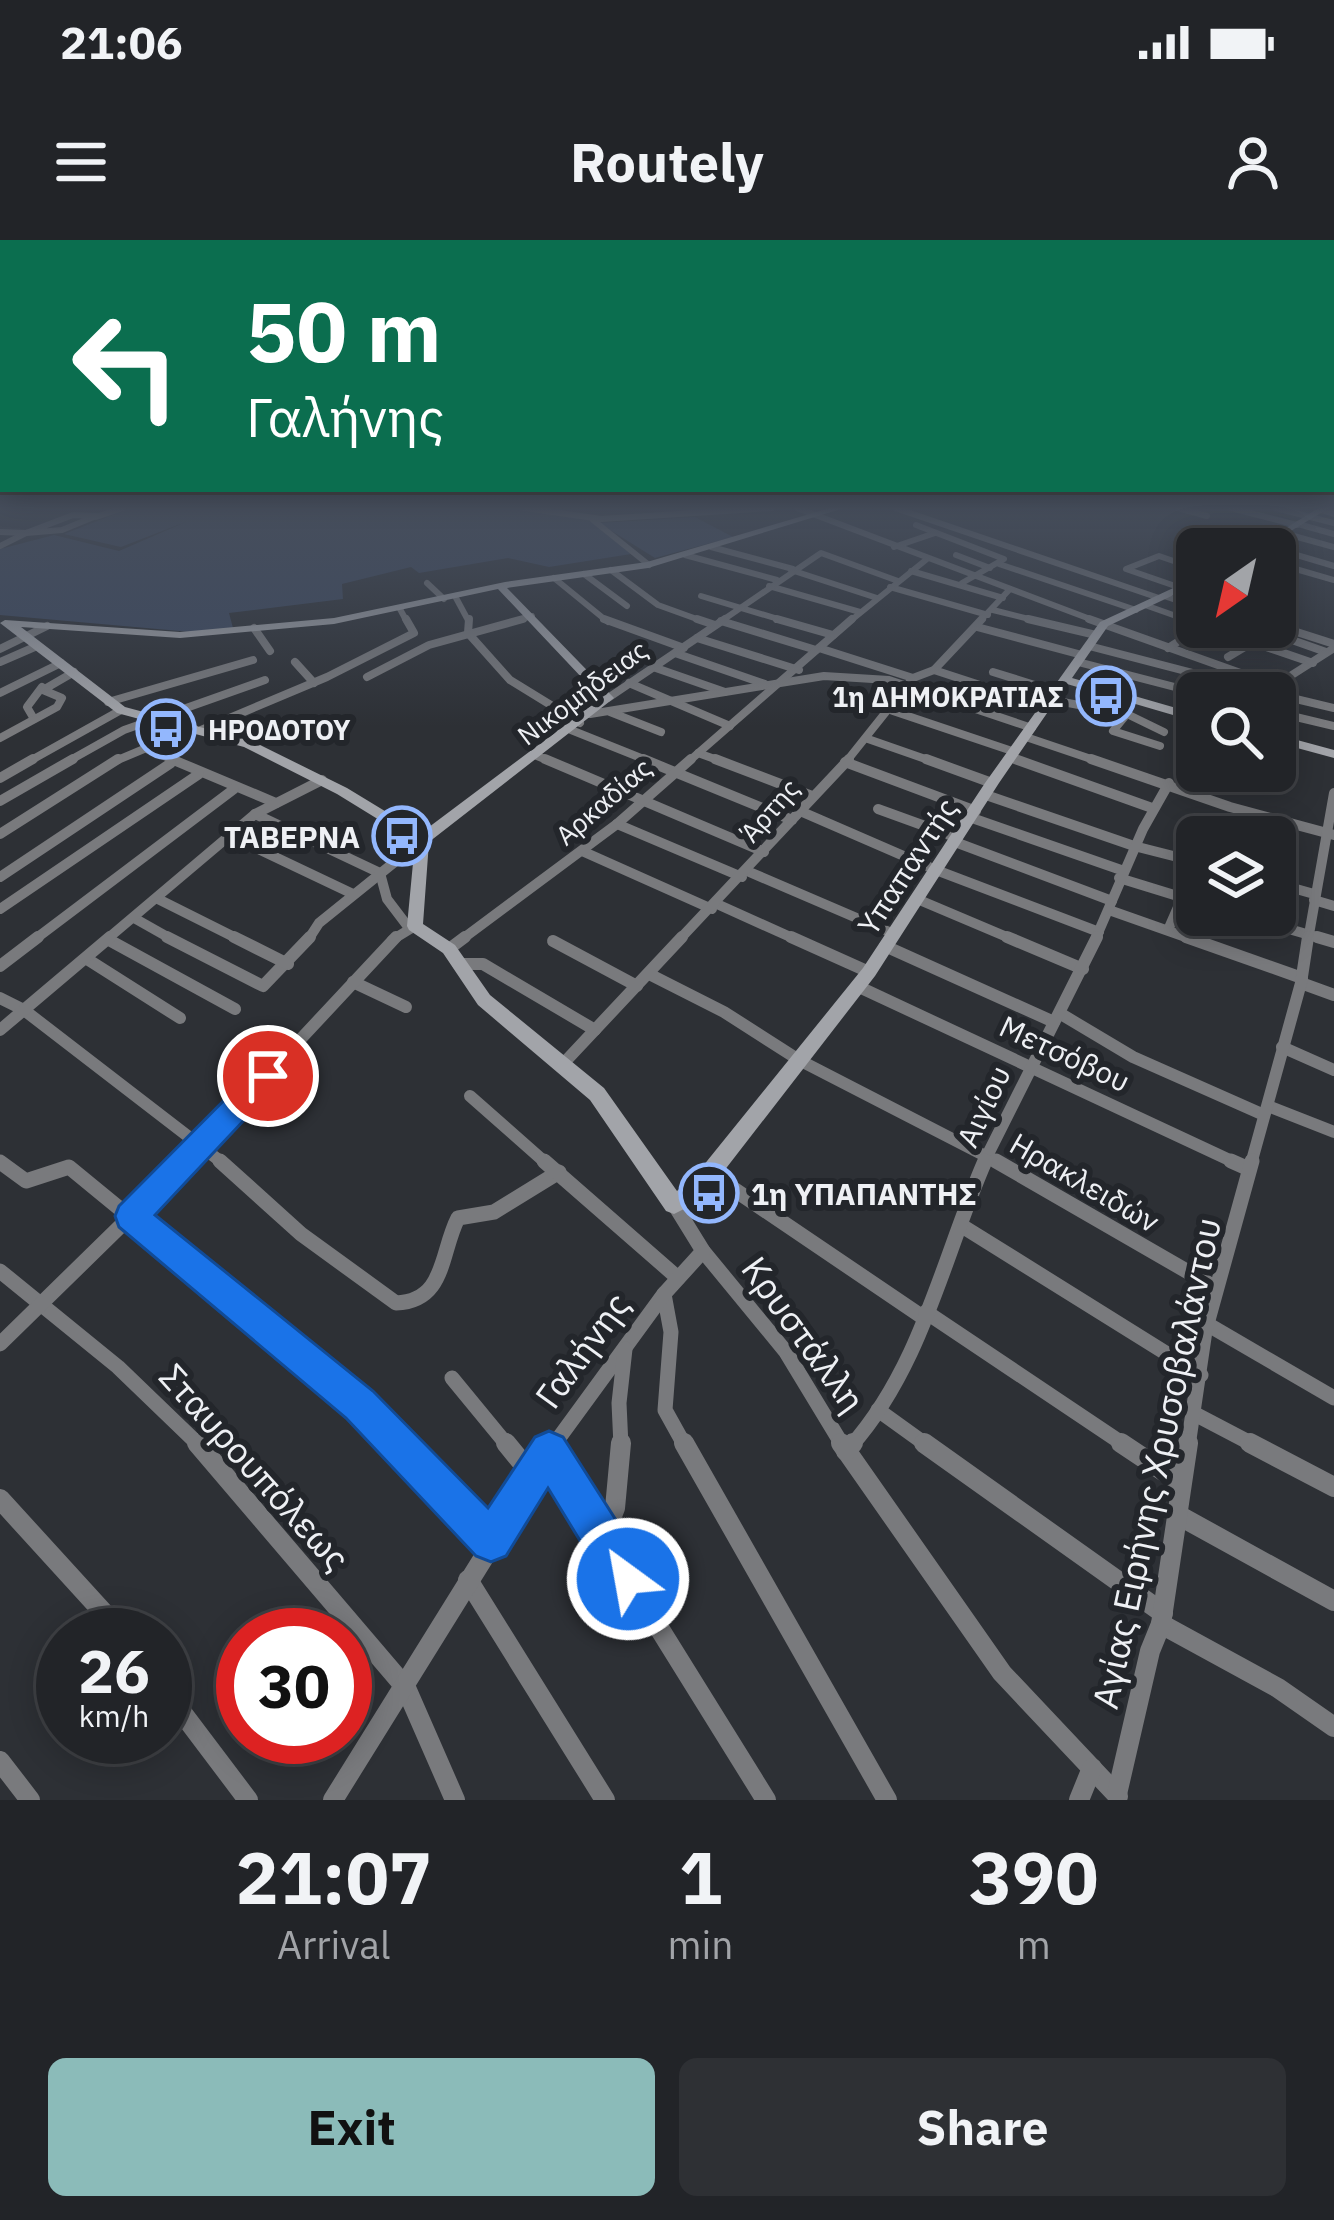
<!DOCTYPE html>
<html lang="en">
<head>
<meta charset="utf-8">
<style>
  body { margin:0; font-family:"IBM Plex Sans",sans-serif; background:#2e3034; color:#f1f3f6; height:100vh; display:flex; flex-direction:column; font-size:45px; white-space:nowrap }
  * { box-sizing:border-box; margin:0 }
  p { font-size:39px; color:#a2a4a8 }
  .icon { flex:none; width:66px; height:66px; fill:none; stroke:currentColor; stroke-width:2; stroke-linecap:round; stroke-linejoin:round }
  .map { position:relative; height:1560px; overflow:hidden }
  .drawer { display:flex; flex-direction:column; background:#222428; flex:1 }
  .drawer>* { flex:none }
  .hud { position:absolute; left:0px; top:0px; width:1335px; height:252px; box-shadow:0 6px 30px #0003,0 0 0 3px #3f4145; background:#0b6e4f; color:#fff; overflow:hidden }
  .needle { width:78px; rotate:214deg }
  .fabs { position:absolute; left:1176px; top:288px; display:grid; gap:24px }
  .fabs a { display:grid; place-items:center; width:120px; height:120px; border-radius:18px; background:#222428; box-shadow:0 6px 30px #0003,0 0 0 3px #3f4145; font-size:60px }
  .speed { position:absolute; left:36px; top:1368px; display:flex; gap:24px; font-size:60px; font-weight:700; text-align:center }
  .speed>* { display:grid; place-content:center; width:156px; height:156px; border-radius:50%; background:#222428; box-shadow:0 6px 30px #0003,0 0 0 3px #3f4145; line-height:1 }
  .speed small { font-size:30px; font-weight:400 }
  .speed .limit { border:18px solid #d22; background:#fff; color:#111 }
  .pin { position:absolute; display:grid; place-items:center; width:102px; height:102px; color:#fff; margin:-51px; border:6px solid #fff; border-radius:50%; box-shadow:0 3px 12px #0007 }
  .me { position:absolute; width:132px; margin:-66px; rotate:328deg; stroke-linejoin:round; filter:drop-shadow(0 0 9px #0008) }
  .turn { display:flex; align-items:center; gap:42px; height:252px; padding:0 48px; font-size:54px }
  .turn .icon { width:156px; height:156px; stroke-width:2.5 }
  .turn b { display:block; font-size:84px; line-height:102px }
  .eta { display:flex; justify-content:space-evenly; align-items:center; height:204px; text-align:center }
  .eta b { font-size:72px; font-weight:800; line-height:84px }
  .cta { display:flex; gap:24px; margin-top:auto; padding:24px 48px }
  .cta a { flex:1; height:138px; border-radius:18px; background:#8bbbb9; color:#111; font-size:48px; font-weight:800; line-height:138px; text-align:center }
  .cta a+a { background:#2e3034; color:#f1f3f6 }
  .status { display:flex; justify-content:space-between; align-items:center; height:84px; padding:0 60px; background:#222428; direction:ltr }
  .status svg { height:33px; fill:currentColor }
  header { display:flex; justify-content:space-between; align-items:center; height:156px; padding:0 48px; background:#222428; font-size:54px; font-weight:800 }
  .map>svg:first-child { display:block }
</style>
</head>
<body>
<div class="status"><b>21:06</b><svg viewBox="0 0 49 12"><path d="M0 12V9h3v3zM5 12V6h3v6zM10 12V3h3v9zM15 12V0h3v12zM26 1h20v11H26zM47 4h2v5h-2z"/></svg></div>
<header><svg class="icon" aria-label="menu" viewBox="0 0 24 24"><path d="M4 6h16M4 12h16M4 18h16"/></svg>Routely<svg class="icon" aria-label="person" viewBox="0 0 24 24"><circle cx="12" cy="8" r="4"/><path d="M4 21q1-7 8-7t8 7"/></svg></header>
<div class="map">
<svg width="1334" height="1560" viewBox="0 0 1334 1560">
  <rect width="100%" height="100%" fill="#2d3035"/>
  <!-- green -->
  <g fill="#3c485f">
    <path d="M144,268H514L589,280L631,314L549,327L508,318L419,333L411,327L342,344L343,359L229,373L233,388L202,393L0,375V309L54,295L119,311L188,281L121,307L64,294L128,269Z"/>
    <path d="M695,277L733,297L655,318L599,283Z"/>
  </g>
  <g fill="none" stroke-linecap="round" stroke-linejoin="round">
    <!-- street-far5 -->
    <g stroke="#797a7d" stroke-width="6">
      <path d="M525,268L601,279L772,268"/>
      <path d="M797,268L1098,382"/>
      <path d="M895,268L1159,358"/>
      <path d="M1178,268L1207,276"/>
      <path d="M1231,268L1297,285"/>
      <path d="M1276,268L1334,283"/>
      <path d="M1321,270L1334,274"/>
      <path d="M73,275L96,276L62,290L26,293Z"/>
      <path d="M96,277L123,268"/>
      <path d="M593,280L649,325"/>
      <path d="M1298,284L1334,294"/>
      <path d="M916,285L1004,319L962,343"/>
      <path d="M0,292L26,293"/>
      <path d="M1208,293L1258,308"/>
      <path d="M1283,293L1334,307"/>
      <path d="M1263,305L1334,326"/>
      <path d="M0,306L26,293"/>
      <path d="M711,307L793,329"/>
      <path d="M894,307L935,293"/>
      <path d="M685,315L777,340"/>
      <path d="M956,315L990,328"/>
      <path d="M1275,323L1334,340"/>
      <path d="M999,324L1136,370"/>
      <path d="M611,330L658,365L705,382"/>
      <path d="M791,330L877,358"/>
      <path d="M911,331L1003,358"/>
      <path d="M584,334L627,366"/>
      <path d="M554,338L608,382"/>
      <path d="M427,343L444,359"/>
      <path d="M769,346L860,372"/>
      <path d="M890,347L988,375"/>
      <path d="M1181,348L1126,329L1159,316L1197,329"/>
      <path d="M455,356L469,382"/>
      <path d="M701,356L788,382"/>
      <path d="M1164,356L1197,367"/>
      <path d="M1145,365L1193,382"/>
      <path d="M400,369L407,382"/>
      <path d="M993,370L1041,382"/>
      <path d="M512,382L532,376"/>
      <path d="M720,382L821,313L898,341"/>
      <path d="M849,382L927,319"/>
      <path d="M979,382L1010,349"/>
    </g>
    <!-- street-far4 -->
    <g stroke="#797a7d" stroke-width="8">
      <path d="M469,379L468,393L510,440L580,483"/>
      <path d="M604,379L684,408"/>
      <path d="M697,379L715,385"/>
      <path d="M777,379L833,395"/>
      <path d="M1028,379L1096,395"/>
      <path d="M1089,379L1274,445"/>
      <path d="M1184,379L1197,383"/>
      <path d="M721,381L816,410"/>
      <path d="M1275,385L1334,404"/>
      <path d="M977,387L1082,415"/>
      <path d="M1208,387L1313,423"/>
      <path d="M1255,387L1326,412"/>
      <path d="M254,388L270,411"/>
      <path d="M697,398L799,430"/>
      <path d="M1089,406L1270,453"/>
      <path d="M819,408L913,438"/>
      <path d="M1168,408L1201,387"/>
      <path d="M0,409L47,386"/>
      <path d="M675,413L765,444"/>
      <path d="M1228,417L1253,402"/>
      <path d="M0,422L37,406"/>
      <path d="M295,422L314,443"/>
      <path d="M1078,422L1198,453"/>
      <path d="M653,427L725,452"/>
      <path d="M934,430L1047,467"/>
      <path d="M993,432L1057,452"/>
      <path d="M367,437L429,405L523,379"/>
      <path d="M629,443L730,486"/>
      <path d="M1270,449L1334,408"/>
      <path d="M0,453L61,423"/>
      <path d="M1275,454L1334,468"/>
      <path d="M608,458L725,379"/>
      <path d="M1052,460L1127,474L1164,492"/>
      <path d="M108,462L253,420"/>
      <path d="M893,471L1015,512"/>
      <path d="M610,472L661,492"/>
      <path d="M1275,472L1334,486"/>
      <path d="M590,474L824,436L889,440L1032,488"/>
      <path d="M1127,474L1113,491L1160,506"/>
      <path d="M34,479L27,467L42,447"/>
      <path d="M201,490L327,437L414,393L406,379"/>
      <path d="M571,490L651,522"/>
      <path d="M1026,497L1100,522"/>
      <path d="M0,498L57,467L62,458L43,450L74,432"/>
      <path d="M868,499L934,522"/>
      <path d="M144,508L179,522"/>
      <path d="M698,513L723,522"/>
      <path d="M537,516L552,522"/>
      <path d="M1011,518L1024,522"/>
      <path d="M28,522L121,470"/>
      <path d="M67,522L124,490L265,440"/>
      <path d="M113,522L194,488"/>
      <path d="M688,522L852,379"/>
      <path d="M846,522L913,438L934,430L982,379"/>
    </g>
    <!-- street-far3 -->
    <g stroke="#797a7d" stroke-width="10">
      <path d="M171,519L276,563"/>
      <path d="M545,519L764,612"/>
      <path d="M643,519L792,580"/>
      <path d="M715,519L812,556"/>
      <path d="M926,519L992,543"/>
      <path d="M1015,519L1152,568"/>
      <path d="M1091,519L1230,567L1334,595"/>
      <path d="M845,522L976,571"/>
      <path d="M0,538L33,519"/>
      <path d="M986,555L1134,606L1197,622"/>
      <path d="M0,561L73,519"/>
      <path d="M878,569L958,598"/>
      <path d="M800,571L936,630L1099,692"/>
      <path d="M255,574L380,633L387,659L409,688"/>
      <path d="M972,578L1124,631"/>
      <path d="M617,584L742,637"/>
      <path d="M0,594L118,519"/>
      <path d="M231,596L353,654"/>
      <path d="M955,602L1112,661"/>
      <path d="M582,611L712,669"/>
      <path d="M747,631L894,694"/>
      <path d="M0,637L171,523"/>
      <path d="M1119,638L1197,662"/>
      <path d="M1275,643L1314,654"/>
      <path d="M158,659L240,700"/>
      <path d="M917,659L1014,700"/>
      <path d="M1314,660L1334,666"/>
      <path d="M717,664L797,700"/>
      <path d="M0,669L199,534"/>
      <path d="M1109,670L1194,700"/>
      <path d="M1241,675L1327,700"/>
      <path d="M134,678L173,700"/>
      <path d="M1168,690L1182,658"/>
      <path d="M34,700L234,549"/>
      <path d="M106,700L255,574L322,540"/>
      <path d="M308,700L319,683L422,600"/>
      <path d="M392,700L415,686"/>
      <path d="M461,700L617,584L691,519"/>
      <path d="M679,700L849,519"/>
      <path d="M1095,700L1143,589L1169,543"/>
      <path d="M1308,700L1334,553"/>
    </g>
    <!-- street-far2 -->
    <g stroke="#797a7d" stroke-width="12">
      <path d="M167,697L263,746L310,697"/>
      <path d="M234,697L288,724"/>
      <path d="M791,697L869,732"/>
      <path d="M1007,697L1083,729"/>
      <path d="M1186,697L1302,738"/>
      <path d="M1317,697L1334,702"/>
      <path d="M109,700L235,769"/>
      <path d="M553,701L637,746"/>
      <path d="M885,706L1054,782"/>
      <path d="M449,709L465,697"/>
      <path d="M87,719L180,778"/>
      <path d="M458,724H483L595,790"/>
      <path d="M0,726L38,697"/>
      <path d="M649,734L724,772L799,820L1001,924"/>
      <path d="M353,742L406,767"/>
      <path d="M1301,743L1334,755"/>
      <path d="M857,746L1238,924"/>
      <path d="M0,758L24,770L224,924"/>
      <path d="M1061,774L1133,817L1264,875"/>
      <path d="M0,790L110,697"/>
      <path d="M1282,807L1334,830"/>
      <path d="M562,825L682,697"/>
      <path d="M470,856L547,924"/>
      <path d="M1268,866L1334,892"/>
      <path d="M184,924L396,697"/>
      <path d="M983,924L1097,697"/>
      <path d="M1251,924L1301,743L1308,697"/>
    </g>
    <!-- street-far1 -->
    <g stroke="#797a7d" stroke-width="15">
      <path d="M220,921L301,994L396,1063C446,1061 440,1013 458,978L494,972L559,932"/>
      <path d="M544,921L678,1038"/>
      <path d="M996,921L1216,1048"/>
      <path d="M1231,921L1249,929"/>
      <path d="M0,922L26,941L69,927L359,1165L399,1206"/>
      <path d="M710,933L924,1078"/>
      <path d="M674,964L703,1011L786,1112L843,1206"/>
      <path d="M962,986L1201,1135"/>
      <path d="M0,1031L118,1127L200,1206"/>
      <path d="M664,1054L671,1092L665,1170L685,1206"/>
      <path d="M926,1072L1126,1206"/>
      <path d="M1207,1084L1334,1158"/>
      <path d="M0,1104L187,921"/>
      <path d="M452,1138L508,1206"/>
      <path d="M878,1170L928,1206"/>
      <path d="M1193,1173L1256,1206"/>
      <path d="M553,1206L664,1054L703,1011"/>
      <path d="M621,1206L619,1163L625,1109"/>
      <path d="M851,1206C922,1126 943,1017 985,921"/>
      <path d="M1188,1206L1205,1091L1252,921"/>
    </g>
    <!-- street -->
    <g stroke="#797a7d" stroke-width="20">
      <path d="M197,1203L406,1448L455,1560"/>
      <path d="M396,1203L491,1301"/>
      <path d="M506,1203L533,1236"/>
      <path d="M684,1203L887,1560"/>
      <path d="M841,1203L1002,1433L1118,1556"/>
      <path d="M924,1203L1163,1373"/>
      <path d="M1121,1203L1181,1243"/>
      <path d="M1250,1203L1334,1247"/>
      <path d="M549,1211L766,1560"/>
      <path d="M846,1211L853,1203"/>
      <path d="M0,1259L124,1395"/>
      <path d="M1178,1275L1334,1361"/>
      <path d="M603,1299L615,1268L621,1203"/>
      <path d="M468,1340L605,1560"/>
      <path d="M1161,1384L1278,1448L1334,1487"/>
      <path d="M165,1450L248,1560"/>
      <path d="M0,1521L30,1560"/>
      <path d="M1117,1554L1150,1411L1161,1384L1188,1203"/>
      <path d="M333,1560L555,1203"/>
      <path d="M1079,1560L1092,1528"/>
    </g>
    <!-- secondary -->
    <g fill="#a2a4a9" fill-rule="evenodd">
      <path d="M830,268H844L648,328L507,348L614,458L429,602L423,684L455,705L490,755L604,848L677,951L703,926L863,728L985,543L1100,382L1197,337V344L1108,386L1072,438L1197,474V482L1067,444L999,543L875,736L717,940L696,963L674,974L666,971L590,860L478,765L443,713L409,690L407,686L415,602L337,554L244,507L117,473L0,383L5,380L180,392L334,378L505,342L647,322ZM498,349L601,458L421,593L347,548L252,501L125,467L21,387L180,398L334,384Z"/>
      <path d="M1319,268H1329L1261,309H1251Z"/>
      <path d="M1275,494L1334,510V518L1275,502Z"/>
    </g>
  </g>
  <!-- sky -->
  <linearGradient id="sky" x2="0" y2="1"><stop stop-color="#191a1d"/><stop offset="0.55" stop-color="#464e5c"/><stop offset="1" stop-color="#464e5c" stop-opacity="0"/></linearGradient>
  <rect width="1334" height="487" fill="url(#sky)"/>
  <!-- route -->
  <path fill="#1a73e8" stroke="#114b97" stroke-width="3" d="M268,824L278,827L282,836L278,844L155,975L373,1151L488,1268L535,1197L549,1191L563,1197L644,1324L650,1339L644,1355L628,1361L613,1355L548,1248L506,1316L491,1322L476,1316L346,1178L119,987L115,976L119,966L257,827Z"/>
  <!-- icons -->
  <defs>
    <symbol id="bus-ring" viewBox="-11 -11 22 22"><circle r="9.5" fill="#23262b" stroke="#93b7fd" stroke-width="1.5"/><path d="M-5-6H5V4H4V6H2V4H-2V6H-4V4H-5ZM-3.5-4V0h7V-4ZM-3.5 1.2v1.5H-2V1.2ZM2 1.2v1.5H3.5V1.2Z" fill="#93b7fd"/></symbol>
  </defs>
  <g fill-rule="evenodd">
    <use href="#bus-ring" x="1073" y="423" width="66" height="66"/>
    <use href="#bus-ring" x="133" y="456" width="66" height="66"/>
    <use href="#bus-ring" x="369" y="563" width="66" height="66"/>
    <use href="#bus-ring" x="676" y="920" width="66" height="66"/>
  </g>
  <g text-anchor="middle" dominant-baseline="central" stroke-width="12" stroke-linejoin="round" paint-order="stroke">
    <!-- far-street labels -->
    <g font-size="27" fill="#eef0f4" stroke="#23262b">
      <text transform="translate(582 452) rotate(-37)">Νικομήδειας</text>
      <text transform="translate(603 561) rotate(-41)">Αρκαδίας</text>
      <text transform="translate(769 570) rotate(-49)">Άρτης</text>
    </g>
    <!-- far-poi labels -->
    <g font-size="27" font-weight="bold" fill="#eef0f4" stroke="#23262b" text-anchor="end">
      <text x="1064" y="456">1η ΔΗΜΟΚΡΑΤΙΑΣ</text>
      <text x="208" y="489" text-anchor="start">ΗΡΟΔΟΤΟΥ</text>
    </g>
    <!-- poi labels -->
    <g font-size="30" font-weight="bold" fill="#eef0f4" stroke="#23262b" text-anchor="end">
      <text x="360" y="596">ΤΑΒΕΡΝΑ</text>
      <text x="751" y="953" text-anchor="start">1η ΥΠΑΠΑΝΤΗΣ</text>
    </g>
    <!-- street labels -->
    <g font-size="30" fill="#eef0f4" stroke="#23262b">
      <text transform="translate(907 626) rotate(-57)">Υπαπαντής</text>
      <text transform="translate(1065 813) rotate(25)">Μετσόβου</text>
      <text transform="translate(983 866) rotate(-65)">Αιγίου</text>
      <text transform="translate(1085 942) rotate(30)">Ηρακλειδών</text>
    </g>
    <!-- near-street labels -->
    <g font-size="36" fill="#eef0f4" stroke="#23262b">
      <text transform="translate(804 1094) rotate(54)">Κρυστάλλη</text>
      <text transform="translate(582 1110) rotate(-54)">Γαλήνης</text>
      <text transform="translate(1156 1223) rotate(-78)">Αγίας Ειρήνης Χρυσοβαλάντου</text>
      <text transform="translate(255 1227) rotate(48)">Σταυρουπόλεως</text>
    </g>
  </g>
</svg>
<div class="fabs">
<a><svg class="needle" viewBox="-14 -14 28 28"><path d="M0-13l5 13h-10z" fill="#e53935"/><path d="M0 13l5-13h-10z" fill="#a2a4a8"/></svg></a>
<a><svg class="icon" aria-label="search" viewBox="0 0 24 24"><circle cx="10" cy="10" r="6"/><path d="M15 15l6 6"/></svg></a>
<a><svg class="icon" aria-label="layers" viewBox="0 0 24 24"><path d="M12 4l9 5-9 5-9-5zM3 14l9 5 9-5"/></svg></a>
</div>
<div class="speed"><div>26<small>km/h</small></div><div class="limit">30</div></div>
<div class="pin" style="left:268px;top:836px;background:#d93025"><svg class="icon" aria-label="arrive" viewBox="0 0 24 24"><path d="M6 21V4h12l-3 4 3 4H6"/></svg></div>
<svg class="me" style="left:628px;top:1339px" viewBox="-20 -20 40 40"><circle r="17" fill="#1a73e8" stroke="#fff" stroke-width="3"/><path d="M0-11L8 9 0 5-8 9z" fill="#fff"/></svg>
<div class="hud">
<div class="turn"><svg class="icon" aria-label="left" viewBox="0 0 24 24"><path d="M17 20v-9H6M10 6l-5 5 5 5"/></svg><div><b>50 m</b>Γαλήνης</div></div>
</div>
</div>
<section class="drawer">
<div class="eta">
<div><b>21:07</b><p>Arrival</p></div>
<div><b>1</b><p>min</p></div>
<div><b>390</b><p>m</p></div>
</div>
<div class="cta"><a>Exit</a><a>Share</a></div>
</section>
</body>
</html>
